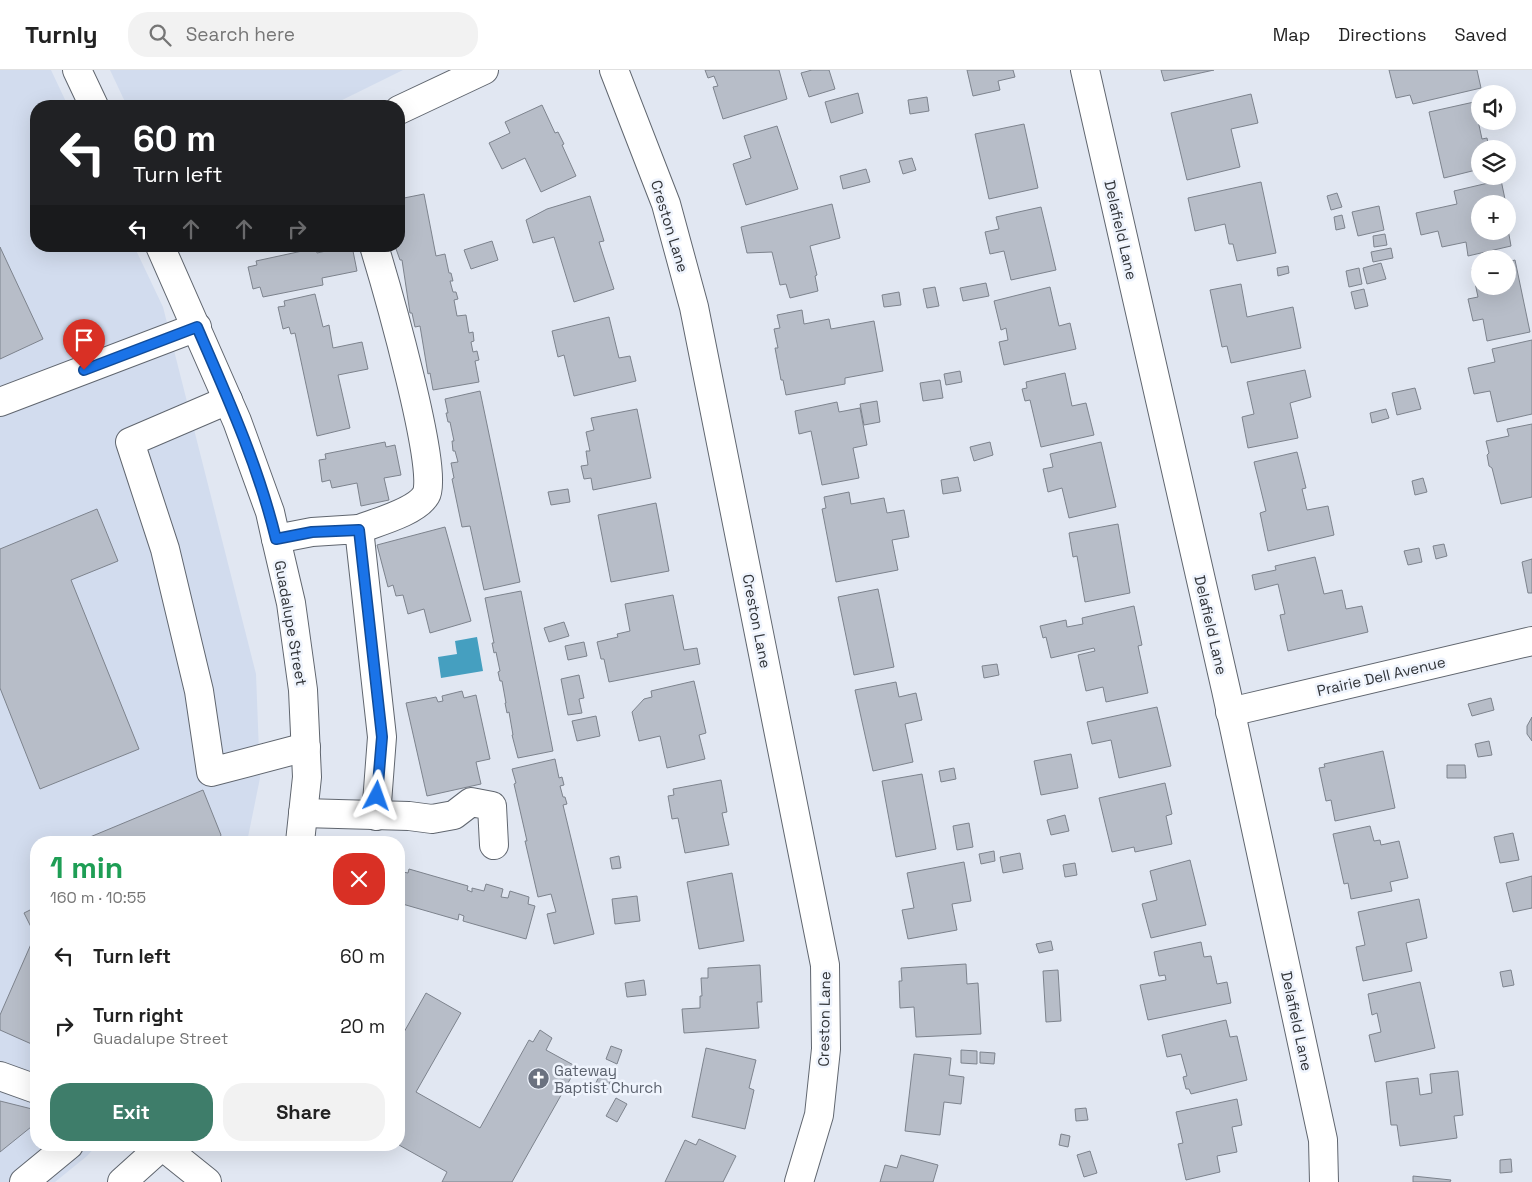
<!DOCTYPE html>
<html lang="en">
<head>
<meta charset="utf-8">
<style>
  body { margin:0; font-family:"Space Grotesk",sans-serif; background:#f2f2f2; color:#222; height:100vh; display:flex; flex-direction:column; font-size:19px; white-space:nowrap }
  * { box-sizing:border-box; margin:0 }
  p { font-size:16px; color:#767676 }
  .icon { flex:none; width:28px; height:28px; fill:none; stroke:currentColor; stroke-width:2; stroke-linecap:round; stroke-linejoin:round }
  .map { position:relative; flex:1; overflow:hidden }
  .drawer { position:absolute; left:30px; top:766px; width:375px; height:315px; display:flex; flex-direction:column; background:#fff; border-radius:20px; box-shadow:0 5px 20px #0002 }
  .drawer>* { flex:none }
  .guide { position:absolute; left:30px; top:30px; width:375px; height:152px; border-radius:20px; box-shadow:0 5px 20px #0002; background:#202124; color:#fff; overflow:hidden }
  .buttons { position:absolute; left:1471px; top:15px; display:grid; gap:10px }
  .buttons a { display:grid; place-items:center; width:45px; height:45px; border-radius:50%; background:#fff; box-shadow:0 5px 20px #0002; font-size:25px }
  .pin { position:absolute; display:grid; place-items:center; width:42px; height:42px; color:#fff; margin:-51px -21px; border-radius:50% 50% 50% 0; rotate:-45deg; box-shadow:0 0 5px #0007 }
  .pin .icon { rotate:45deg }
  .me { position:absolute; width:55px; margin:-28px; rotate:4deg; stroke-linejoin:round; filter:drop-shadow(0 0 4px #0008) }
  .turn { display:flex; align-items:center; gap:18px; height:105px; padding:0 20px; font-size:22px }
  .turn .icon { width:65px; height:65px; stroke-width:2.5 }
  .turn b { display:block; font-size:35px; line-height:42px }
  .lanes { display:flex; align-items:center; height:48px; padding:0 20px; background:#0003; justify-content:center; gap:25px; direction:ltr }
  .lanes .off { opacity:.35 }
  .round { display:grid; place-items:center; flex:none; width:52px; height:52px; border-radius:20px; background:#f2f2f2 }
  .overview { display:flex; align-items:center; justify-content:space-between; height:85px; padding:0 20px }
  h1 { font-size:30px; font-weight:700; line-height:38px; color:#1e9e55 }
  .primary-button { display:flex; gap:10px; margin-top:auto; padding:10px 20px }
  .primary-button a { flex:1; height:58px; border-radius:20px; background:#3e7d6a; color:#fff; font-size:20px; font-weight:700; line-height:58px; text-align:center }
  .primary-button a+a { background:#f2f2f2; color:#222 }
  ul { padding:0; list-style:none }
  li { display:flex; align-items:center; gap:15px; height:70px; padding:0 20px }
  li div { flex:1 }
  li b { display:block; font-size:19px }
  li em { font-style:normal }
  header { display:flex; align-items:center; gap:30px; box-sizing:border-box; height:70px; padding:0 25px; background:#fff; border-bottom:1px solid #e0e0e0 }
  header strong { font-size:24px }
  nav { display:flex; gap:28px; margin-inline-start:auto; font-size:18px }
  .search { width:350px; height:45px; background:#f2f2f2; display:flex; align-items:center; gap:12px; box-sizing:border-box; padding:0 18px; border-radius:20px; color:#767676; font-size:19px }
  .map>svg:first-child { display:block }
</style>
</head>
<body>
<header>
<strong>Turnly</strong>
<div class="search"><svg class="icon" aria-label="search" viewBox="0 0 24 24"><circle cx="10" cy="10" r="6"/><path d="M15 15l6 6"/></svg>Search here</div>
<nav><a>Map</a><a>Directions</a><a>Saved</a></nav>
</header>
<div class="map">
<svg width="1532" height="1112" viewBox="0 0 1532 1112">
  <rect width="100%" height="100%" fill="#e1e7f2"/>
  <!-- built -->
  <g fill="#d2dcee">
    <path d="M0,0H51L68,36H36V176H134L163,237L256,604L260,708L247,772H36V1075H97L87,1086L55,1112H0Z"/>
    <path d="M110,0H403L330,36H127Z"/>
  </g>
  <!-- water -->
  <path fill="#459fc0" d="M477,567L483,601L441,608L438,587L457,584L455,571Z"/>
  <!-- building -->
  <g fill="#b7bdc8" stroke="#7d838d">
    <path d="M705,0H779L787,29L723,49L713,17L718,16L714,6L708,8Z"/>
    <path d="M812,0H829L835,19L809,27L801,3Z"/>
    <path d="M967,0H1013L1015,7L998,11L1000,20L973,26Z"/>
    <path d="M1161,0H1214L1164,11Z"/>
    <path d="M1389,0H1477L1481,18L1413,34L1410,25L1396,28Z"/>
    <path d="M858,23L863,43L831,53L825,32Z"/>
    <path d="M1251,24L1258,53L1231,59L1240,97L1187,110L1171,43Z"/>
    <path d="M927,27L929,41L910,44L908,30Z"/>
    <path d="M1474,32L1482,69L1487,68L1489,79H1480V99L1444,108L1429,42Z"/>
    <path d="M542,35L555,63L558,62L564,74L562,75L576,106L541,122L525,88L502,99L489,73L510,63L505,52Z"/>
    <path d="M1024,54L1038,118L989,129L975,64Z"/>
    <path d="M777,56L798,119L746,135L733,94L751,88L744,66Z"/>
    <path d="M912,88L916,100L903,104L899,91Z"/>
    <path d="M866,99L870,112L843,119L840,106Z"/>
    <path d="M1501,110L1506,134H1480V161H1508V159L1511,176L1468,186L1466,172L1442,177L1438,161L1421,165L1416,143L1457,134L1454,121Z"/>
    <path d="M1261,112L1276,183L1237,191L1233,174H1229L1225,154L1195,161L1188,128Z"/>
    <path d="M1337,123L1342,137L1331,140L1327,126Z"/>
    <path d="M424,124L436,186L445,184L449,203H451L453,211H450L453,222H456L458,229L454,230L457,246L466,245L469,263L473,262L474,271L471,272L473,282L477,281L479,290L475,291L479,312L433,320L430,303L428,304L420,256L415,257L412,243H410L402,190H400L395,176H399V129Z"/>
    <path d="M590,126L604,171L599,172L614,219L574,232L554,167L533,173L526,150L547,139Z"/>
    <path d="M832,134L840,168L810,176L817,205L815,206L818,221L790,228L786,214L780,215L772,182L747,183L741,157Z"/>
    <path d="M1379,136L1384,160L1358,166L1352,142Z"/>
    <path d="M1041,137L1056,200L1011,210L1004,181L990,184L985,162L999,159L996,147Z"/>
    <path d="M1342,145L1345,158L1336,160L1334,147Z"/>
    <path d="M1385,164L1387,175L1374,177L1373,166Z"/>
    <path d="M492,171L498,190L471,199L464,180Z"/>
    <path d="M336,176H352L357,201L322,208L323,215L263,227L260,217L253,219L248,197L257,195L256,191L316,178L317,183L326,181V178Z"/>
    <path d="M0,177L43,269L0,289Z"/>
    <path d="M1391,178L1393,188L1373,192L1371,182Z"/>
    <path d="M1515,190L1530,262L1487,271L1483,249L1473,251L1468,229L1478,227L1472,199L1480,198V216H1508V192Z"/>
    <path d="M1381,193L1386,209L1367,214L1363,198Z"/>
    <path d="M1288,196L1289,203L1278,206L1277,198Z"/>
    <path d="M1359,198L1362,214L1349,217L1346,201Z"/>
    <path d="M986,213L989,226L963,231L960,218Z"/>
    <path d="M1241,214L1247,247L1293,237L1301,278L1231,293L1227,276L1222,277L1210,220Z"/>
    <path d="M935,217L939,236L927,238L923,219Z"/>
    <path d="M1050,217L1059,256L1070,253L1076,279L1004,295L999,272L1008,270L1006,258L1001,260L994,231Z"/>
    <path d="M1364,219L1368,236L1355,239L1351,222Z"/>
    <path d="M899,222L901,235L884,237L882,225Z"/>
    <path d="M315,224L323,257L329,255L333,278L362,272L368,299L338,305L350,358L317,366L295,263L291,264L289,257L283,259L278,237L285,236L284,231Z"/>
    <path d="M802,240L804,254L829,249L831,259L874,251L883,301L845,308V314L786,325L783,310H781L775,278H778L774,259L780,258L777,245Z"/>
    <path d="M609,247L619,288L630,286L636,311L574,326L564,285L558,287L552,261Z"/>
    <path d="M1532,270V344L1497,352L1490,321L1474,324L1468,298L1495,292L1492,279Z"/>
    <path d="M1305,300L1311,327L1290,333L1298,368L1248,378L1242,347L1254,344L1247,312Z"/>
    <path d="M960,301L962,312L946,315L944,304Z"/>
    <path d="M1065,303L1072,336L1086,333L1094,365L1041,377L1030,330L1025,331L1022,319L1027,318L1026,312Z"/>
    <path d="M940,310L943,328L923,331L920,313Z"/>
    <path d="M1415,318L1421,339L1397,345L1392,323Z"/>
    <path d="M480,321L520,512L484,520L470,456L462,457L452,409L454,408L451,393L458,392L455,381H453L452,371H454L450,352H448L446,343H448L445,329Z"/>
    <path d="M877,331L880,352L864,355L860,334Z"/>
    <path d="M837,332L839,342L860,338L867,375L853,378L859,408L822,415L811,361L799,364L795,341Z"/>
    <path d="M637,339L651,408L593,420L591,408L584,409L581,396L588,395L586,381H590L586,362L594,360L591,348Z"/>
    <path d="M1386,339L1389,348L1372,353L1370,343Z"/>
    <path d="M1532,354V427L1501,434L1492,398L1489,396L1487,385L1489,383L1486,371L1509,366L1507,359Z"/>
    <path d="M385,372L386,377L395,375L401,405L384,408L389,430L361,436L357,413L332,418L330,410L322,412L319,390L326,389L325,384Z"/>
    <path d="M990,372L993,385L974,391L970,377Z"/>
    <path d="M1101,372L1116,437L1069,448L1062,418L1048,422L1043,399L1053,397L1050,384Z"/>
    <path d="M1297,382L1306,418L1302,419L1307,440L1328,436L1334,465L1268,481L1260,443L1266,441L1254,392Z"/>
    <path d="M958,407L961,421L943,424L941,410Z"/>
    <path d="M1423,408L1427,422L1415,425L1412,411Z"/>
    <path d="M568,419L570,432L551,435L548,422Z"/>
    <path d="M849,422L851,434L884,428L887,443L904,440L909,467L892,470L898,500L836,512L822,439L826,438L824,427Z"/>
    <path d="M656,433L669,501L611,512L598,445Z"/>
    <path d="M97,439L118,491L71,510L139,679L40,719L0,618V479Z"/>
    <path d="M1118,454L1130,523L1085,532L1077,486L1073,487L1069,463Z"/>
    <path d="M445,457L471,551L430,563L424,539L408,544L403,525L396,526L393,515L388,517L377,475Z"/>
    <path d="M1444,474L1447,486L1436,489L1433,476Z"/>
    <path d="M1419,478L1422,492L1408,495L1404,481Z"/>
    <path d="M1315,487L1324,524L1342,520L1346,539L1362,536L1368,562L1288,581L1280,545L1285,544L1278,514L1255,520L1252,505L1276,500L1275,496Z"/>
    <path d="M1532,489V523H1528L1522,492Z"/>
    <path d="M878,519L894,597L854,605L838,527Z"/>
    <path d="M521,521L553,681L518,688L512,665H513L509,642L507,643L505,633H506L502,611H500L498,602L500,601L496,582L494,583L492,573H494L485,528Z"/>
    <path d="M673,525L684,580L697,578L700,594L609,612L604,589H601L597,572L618,567L617,564L630,561L625,534Z"/>
    <path d="M1134,536L1142,575L1138,576L1148,623L1106,632L1103,617L1086,621L1078,585L1095,581L1094,578L1051,588L1046,567L1043,568L1040,556L1066,550L1067,557L1083,554L1082,548Z"/>
    <path d="M564,552L569,566L549,572L544,558Z"/>
    <path d="M584,572L587,586L568,590L565,576Z"/>
    <path d="M997,594L999,605L984,608L982,596Z"/>
    <path d="M579,605L584,628L579,629L582,643L568,645L561,609Z"/>
    <path d="M694,611L706,663L699,665L705,689L667,698L660,666L639,671L632,642L644,629L652,627L651,621Z"/>
    <path d="M896,612L899,627L916,623L922,650L905,654L913,692L873,701L855,620Z"/>
    <path d="M462,621L464,628L476,625L490,689L476,692L481,714L427,726L406,633L436,627L438,632L443,631L442,626Z"/>
    <path d="M1491,628L1494,640L1472,646L1468,634Z"/>
    <path d="M1157,637L1171,696L1119,708L1111,670L1092,674L1087,652Z"/>
    <path d="M596,646L600,666L577,671L572,651Z"/>
    <path d="M1532,647V671L1527,664V656Z"/>
    <path d="M1489,671L1492,685L1478,687L1475,674Z"/>
    <path d="M1383,681L1395,738L1335,751L1331,730L1326,731L1319,698L1325,697L1324,694Z"/>
    <path d="M1071,684L1078,718L1041,725L1034,691Z"/>
    <path d="M555,689L559,708L562,707L564,715L560,716L563,727H565L567,734L563,735L594,864L554,874L547,844L556,842L551,824L538,827L525,771H527L514,714L516,713L512,699Z"/>
    <path d="M1447,695H1465L1466,708H1447Z"/>
    <path d="M954,698L956,709L941,712L939,701Z"/>
    <path d="M922,704L936,779L896,787L882,711Z"/>
    <path d="M721,710L727,742L722,743L729,775L685,783L678,748L672,749L668,726L674,725L673,719Z"/>
    <path d="M1165,713L1172,744L1166,746L1172,774L1135,782L1134,777L1112,782L1099,728Z"/>
    <path d="M203,720L221,765L218,772H78Z"/>
    <path d="M1065,745L1069,761L1051,765L1047,750Z"/>
    <path d="M969,753L973,777L957,780L953,756Z"/>
    <path d="M1370,756L1374,771L1380,770L1381,775L1399,771L1408,808L1390,812L1392,821L1351,829L1348,813L1344,814L1333,764Z"/>
    <path d="M1513,763L1519,790L1500,793L1494,767Z"/>
    <path d="M994,781L995,791L981,794L979,784Z"/>
    <path d="M1020,783L1023,799L1003,803L1000,787Z"/>
    <path d="M619,786L621,798L612,799L610,788Z"/>
    <path d="M1190,790L1206,855L1151,868L1142,834L1157,830L1150,801Z"/>
    <path d="M964,792L971,831L952,834L957,860L908,869L902,840L914,838L907,803Z"/>
    <path d="M1075,793L1077,805L1065,807L1063,795Z"/>
    <path d="M399,797L404,798L403,802L408,803L409,799L468,816L467,820L472,822V818L484,821L486,814L503,819L501,827L508,828L510,821L529,827L528,834L535,836L526,869L463,851L464,846L459,844L458,850L399,833L401,827H399Z"/>
    <path d="M732,803L744,871L699,879L687,812Z"/>
    <path d="M1532,806V838L1513,842L1506,813Z"/>
    <path d="M637,826L640,851L615,854L612,829Z"/>
    <path d="M1419,829L1427,868L1406,873L1412,901L1363,911L1356,877L1365,875L1358,842Z"/>
    <path d="M36,837V976L0,960V945L35,865L24,843Z"/>
    <path d="M1051,871L1053,880L1039,883L1036,874Z"/>
    <path d="M1201,872L1204,887L1211,886L1217,914L1227,912L1231,933L1148,950L1140,915L1166,910L1165,905L1159,906L1154,882Z"/>
    <path d="M966,894L967,914L978,913L981,964L916,967L914,937L900,938L899,911H902L901,898Z"/>
    <path d="M760,895L762,932H757L759,958L684,963L682,939L700,938V926H702L701,908H708V898Z"/>
    <path d="M1058,900L1061,951L1046,952L1043,901Z"/>
    <path d="M1511,900L1514,915L1503,917L1500,902Z"/>
    <path d="M644,910L646,925L627,927L625,913Z"/>
    <path d="M1420,912L1435,978L1375,992L1369,965L1381,962L1377,943L1372,945L1368,924Z"/>
    <path d="M426,923L461,943L416,1022L480,1058L529,970L533,972L540,960L552,968L546,980L577,997L512,1112H442L447,1102L399,1075V971Z"/>
    <path d="M1226,950L1230,967L1237,966L1247,1010L1191,1024L1189,1019H1186L1183,1007L1187,1006L1181,984L1167,987L1162,965Z"/>
    <path d="M611,976L622,980L617,994L606,989Z"/>
    <path d="M706,978L756,990L749,1018L754,1020L745,1059L692,1047Z"/>
    <path d="M961,980L977,981V994L961,993Z"/>
    <path d="M980,982L995,983L994,994L980,993Z"/>
    <path d="M914,984L951,988L949,1005L964,1007L961,1034L944,1032L940,1065L905,1061Z"/>
    <path d="M1458,1001L1463,1045L1454,1046L1457,1068L1400,1076L1397,1055H1391L1386,1012L1418,1008L1420,1025L1432,1023L1430,1004Z"/>
    <path d="M601,1002L612,1007L606,1021L595,1015Z"/>
    <path d="M616,1028L627,1034L617,1052L606,1046Z"/>
    <path d="M1237,1029L1242,1055L1232,1057L1237,1082L1217,1086L1220,1102L1186,1110L1178,1074L1183,1073L1176,1042Z"/>
    <path d="M0,1031L36,1040V1053L0,1082Z"/>
    <path d="M1086,1038L1088,1050L1076,1051L1075,1039Z"/>
    <path d="M1061,1064L1070,1066L1068,1077L1059,1075Z"/>
    <path d="M699,1069L736,1086L723,1112H665L685,1070L696,1075Z"/>
    <path d="M1090,1081L1097,1103L1084,1107L1077,1085Z"/>
    <path d="M901,1085L938,1095L933,1112H880L885,1095L897,1098Z"/>
    <path d="M1511,1089L1512,1102L1500,1103V1090Z"/>
    <path d="M1413,1106L1451,1110L1450,1112H1413Z"/>
  </g>
  <g fill="none" stroke-linecap="round" stroke-linejoin="round">
    <defs>
      <g id="minor">
        <path d="M77,0L94,36"/>
        <path d="M614,0L666,134L694,237L825,895L826,979L819,1045L799,1112"/>
        <path d="M1085,0L1226,620L1323,1070L1324,1112"/>
        <path d="M399,40L484,0"/>
        <path d="M160,176L237,351L270,442L276,469L291,533L303,620L307,707L300,772"/>
        <path d="M228,330L130,372L165,479L199,621L211,702L306,677"/>
        <path d="M0,332L197,257"/>
        <path d="M359,459C377,452 416,442 426,425C440,402 385,212 374,176"/>
        <path d="M276,469L312,462L359,459L382,667L376,746"/>
        <path d="M1230,642L1532,571"/>
        <path d="M303,743L409,746L432,749L454,745L471,732L492,736L494,775"/>
        <path d="M0,1006L36,1019"/>
        <path d="M161,1075L207,1112"/>
        <path d="M24,1112L69,1075"/>
        <path d="M122,1112L163,1075"/>
      </g>
    </defs>
    <!-- minor casing -->
    <use href="#minor" stroke="#60666f" stroke-width="30"/>
    <!-- minor -->
    <use href="#minor" stroke="#fff" stroke-width="28"/>
  </g>
  <g fill="none" stroke-linecap="round" stroke-linejoin="round">
    <defs>
      <path id="route" d="M84,300L197,257C227,326 258,395 276,469L312,462L359,460L382,667L377,726"/>
    </defs>
    <!-- route casing -->
    <use href="#route" stroke="#114b97" stroke-width="12"/>
    <!-- route -->
    <use href="#route" stroke="#1a73e8" stroke-width="9"/>
  </g>
  <!-- icons -->
  <defs>
    <symbol id="church-disc" viewBox="-11 -11 22 22"><circle r="9.5" fill="#6b7280" stroke="#eff4fd"/><path d="M-1.2-6h2.4v3.5h3.3v2.4h-3.3V6h-2.4V-.1h-3.3v-2.4h3.3Z" fill="#fff"/></symbol>
  </defs>
  <g fill-rule="evenodd">
    <use href="#church-disc" x="526" y="996" width="25" height="25"/>
  </g>
  <g text-anchor="middle" dominant-baseline="central" stroke-width="5" stroke-linejoin="round" paint-order="stroke">
    <!-- street labels -->
    <g font-size="15" fill="#313438" stroke="#eff4fd">
      <text transform="translate(670 156) rotate(73)">Creston Lane</text>
      <text transform="translate(1121 160) rotate(77)">Delafield Lane</text>
      <text transform="translate(757 551) rotate(79)">Creston Lane</text>
      <text transform="translate(291 553) rotate(80)">Guadalupe Street</text>
      <text transform="translate(1211 555) rotate(77)">Delafield Lane</text>
      <text transform="translate(1381 606) rotate(-13)">Prairie Dell Avenue</text>
      <text transform="translate(824 949) rotate(-89)">Creston Lane</text>
      <text transform="translate(1297 951) rotate(78)">Delafield Lane</text>
    </g>
    <!-- worship labels -->
    <g font-size="15" fill="#5b616d" stroke="#eff4fd" text-anchor="start">
      <text x="554" y="1000">Gateway<tspan x="554" dy="17">Baptist Church</tspan></text>
    </g>
  </g>
</svg>
<div class="buttons">
<a><svg class="icon" aria-label="sound" viewBox="0 0 24 24"><path d="M4 9h4l5-4v14l-5-4H4zM17 9q2 3 0 6"/></svg></a>
<a><svg class="icon" aria-label="layers" viewBox="0 0 24 24"><path d="M12 4l9 5-9 5-9-5zM3 14l9 5 9-5"/></svg></a>
<a>+</a>
<a>−</a>
</div>
<div class="pin" style="left:84px;top:300px;background:#d93025"><svg class="icon" aria-label="arrive" viewBox="0 0 24 24"><path d="M6 21V4h12l-3 4 3 4H6"/></svg></div>
<svg class="me" style="left:377px;top:726px" viewBox="-20 -20 40 40"><path d="M0-17L14 15 0 8-14 15z" fill="#1a73e8" stroke="#fff" stroke-width="4"/></svg>
<div class="guide">
<div class="turn"><svg class="icon" aria-label="left" viewBox="0 0 24 24"><path d="M17 20v-9H6M10 6l-5 5 5 5"/></svg><div><b>60 m</b>Turn left</div></div>
<div class="lanes"><svg class="icon" aria-label="left" viewBox="0 0 24 24"><path d="M17 20v-9H6M10 6l-5 5 5 5"/></svg><svg class="icon off" aria-label="ahead" viewBox="0 0 24 24"><path d="M12 20V5M6 11l6-6 6 6"/></svg><svg class="icon off" aria-label="ahead" viewBox="0 0 24 24"><path d="M12 20V5M6 11l6-6 6 6"/></svg><svg class="icon off" aria-label="right" viewBox="0 0 24 24"><path d="M7 20v-9h11M14 6l5 5-5 5"/></svg></div>
</div>
<section class="drawer">
<div class="overview"><div><h1>1 min</h1><p>160 m · 10:55</p></div><a class="round" style="background:#d93025;color:#fff"><svg class="icon" aria-label="close" viewBox="0 0 24 24"><path d="M6 6l12 12M18 6L6 18"/></svg></a></div>
<ul>
<li><svg class="icon" aria-label="left" viewBox="0 0 24 24"><path d="M17 20v-9H6M10 6l-5 5 5 5"/></svg><div><b>Turn left</b></div><em>60 m</em></li>
<li><svg class="icon" aria-label="right" viewBox="0 0 24 24"><path d="M7 20v-9h11M14 6l5 5-5 5"/></svg><div><b>Turn right</b><p>Guadalupe Street</p></div><em>20 m</em></li>
</ul>
<div class="primary-button"><a>Exit</a><a>Share</a></div>
</section>
</div>
</body>
</html>
